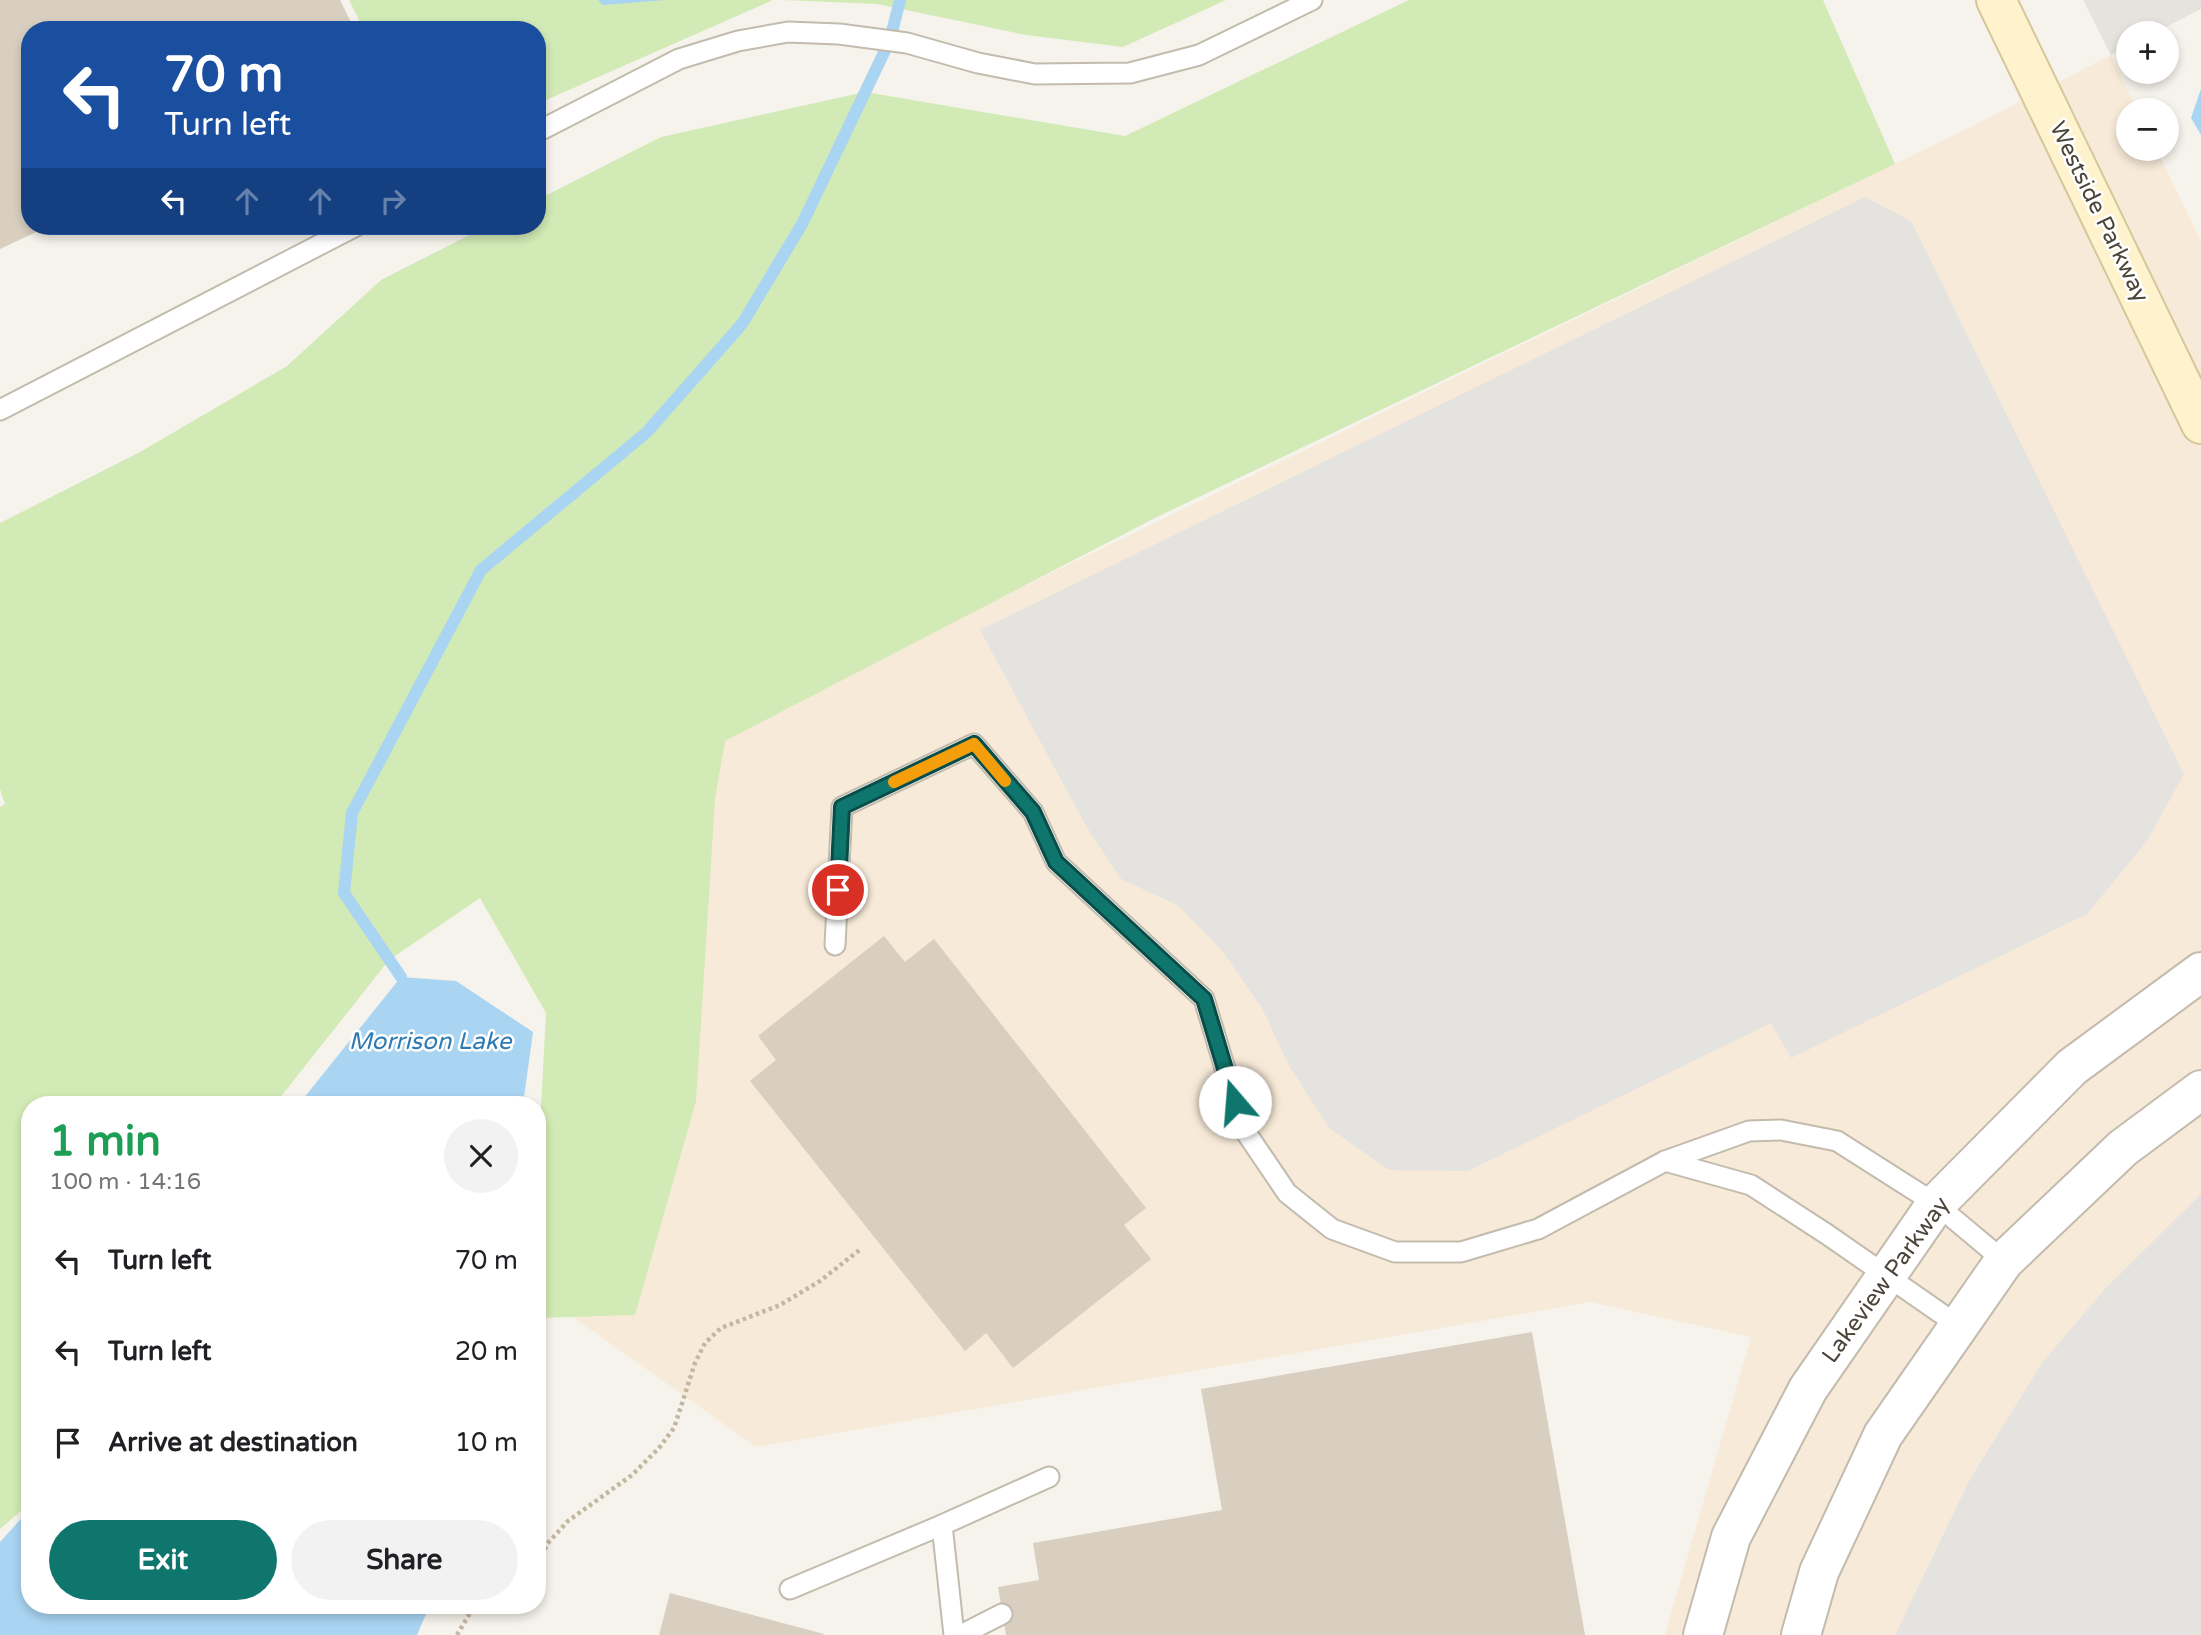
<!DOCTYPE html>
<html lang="en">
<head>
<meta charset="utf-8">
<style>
  body { margin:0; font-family:"Varela Round",sans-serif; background:#f2f2f2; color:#202124; height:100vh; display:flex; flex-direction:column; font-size:26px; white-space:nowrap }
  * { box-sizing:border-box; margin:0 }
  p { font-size:23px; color:#757577 }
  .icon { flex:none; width:38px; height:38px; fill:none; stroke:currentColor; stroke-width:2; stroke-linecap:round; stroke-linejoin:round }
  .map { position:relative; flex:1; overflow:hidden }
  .side { position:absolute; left:21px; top:1096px; width:525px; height:518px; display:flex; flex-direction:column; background:#fff; border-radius:28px; box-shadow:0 4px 10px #0003 }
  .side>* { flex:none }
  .guide { position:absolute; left:21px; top:21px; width:525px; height:214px; border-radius:28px; box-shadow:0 4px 10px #0003; background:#1a4fa0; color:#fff; overflow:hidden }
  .fabs { position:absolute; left:2116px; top:21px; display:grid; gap:14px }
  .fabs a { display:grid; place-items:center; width:63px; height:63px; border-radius:50%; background:#fff; box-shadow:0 4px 10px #0003; font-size:35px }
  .pin { position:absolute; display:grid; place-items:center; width:60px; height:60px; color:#fff; margin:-30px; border:4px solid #fff; border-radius:50%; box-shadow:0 2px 7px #0007 }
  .me { position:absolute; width:77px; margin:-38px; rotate:342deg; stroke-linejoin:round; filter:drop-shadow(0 0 5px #0008) }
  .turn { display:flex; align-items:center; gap:24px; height:147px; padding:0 28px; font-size:32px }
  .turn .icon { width:91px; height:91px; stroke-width:2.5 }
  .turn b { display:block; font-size:49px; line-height:60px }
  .lanes { display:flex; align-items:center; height:66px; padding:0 28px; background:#0003; justify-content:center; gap:35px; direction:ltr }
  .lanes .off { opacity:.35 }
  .round { display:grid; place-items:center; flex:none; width:74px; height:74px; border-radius:37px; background:#f2f2f2 }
  .summary { display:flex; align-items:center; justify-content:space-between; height:119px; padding:0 28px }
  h1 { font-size:42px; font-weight:700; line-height:52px; color:#1e9e55 }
  .action { display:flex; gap:14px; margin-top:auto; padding:14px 28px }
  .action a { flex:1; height:80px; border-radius:42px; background:#0f766e; color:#fff; font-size:28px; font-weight:700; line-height:80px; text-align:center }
  .action a+a { background:#f2f2f2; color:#202124 }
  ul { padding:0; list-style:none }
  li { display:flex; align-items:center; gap:21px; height:91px; padding:0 28px }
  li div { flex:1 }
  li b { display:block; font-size:26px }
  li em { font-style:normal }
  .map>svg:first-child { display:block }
</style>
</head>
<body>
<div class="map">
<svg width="2201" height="1635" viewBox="0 0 2201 1635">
  <rect width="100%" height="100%" fill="#f6f3ec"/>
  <!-- commercial -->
  <path fill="#f7ead8" d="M2111,55L2137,110H2128V149H2156L2201,241V1635H1665L1751,1337L1590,1302L756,1447L552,1302L592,950L480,898L738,725L1977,124Z"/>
  <!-- industrial -->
  <path fill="#e6e2dd" d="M2083,0H2201V9L2154,33H2128V46L2111,55Z"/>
  <!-- green -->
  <g fill="#d2eab5">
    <path d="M349,0H773L537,104V30H364Z"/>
    <path d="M783,0H1226L1123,47L1026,35L877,4Z"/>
    <path d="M1409,0H1823L1895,164L1155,518L725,741L715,799L696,1101L635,1315L537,1318V1182L546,1013L480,898L389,960L275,1104H30V1503L0,1529V807L5,804L0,789V523L140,452L287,366L381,280L487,226H537V200L661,137L865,92L1125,136Z"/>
  </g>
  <!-- parking -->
  <g fill="#e5e3e0">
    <path d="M1865,197L1911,221L2184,774L2147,841L2087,914L1791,1058L1771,1023L1468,1171L1389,1170L1329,1128L1288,1064L1262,1008L1223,952L1179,906L1121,879L1086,826L980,630Z"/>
    <path d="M2201,1194V1635H1895L1970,1479L2042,1363L2105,1289Z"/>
  </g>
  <!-- water -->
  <g fill="#a9d4f2">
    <path d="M598,0H665L603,5Z"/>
    <path d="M2201,89V135L2191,118Z"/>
    <path d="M401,977L456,981L533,1032L523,1104H299Z"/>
    <path d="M30,1509V1605H430L417,1635H0V1542Z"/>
  </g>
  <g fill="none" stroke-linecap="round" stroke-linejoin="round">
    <!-- stream -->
    <path stroke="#a9d4f2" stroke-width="12" d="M401,977L344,893L352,813L481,570L647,432L742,324L802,224L890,40L900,0"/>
  </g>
  <!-- building -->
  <g fill="#d8cfc1">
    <path d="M0,0H340L355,30H30V226H49L0,249Z"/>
    <path d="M884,936L905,962L934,939L1146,1208L1124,1225L1151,1259L1013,1368L986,1333L965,1351L750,1081L776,1060L758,1036Z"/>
    <path d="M1532,1332L1585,1635H1006L998,1587L1039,1580L1033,1543L1222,1510L1201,1389Z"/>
    <path d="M670,1593L824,1634L823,1635H659Z"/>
  </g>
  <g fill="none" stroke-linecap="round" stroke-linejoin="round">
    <defs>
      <g id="service">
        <path d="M537,132L679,59L738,41L788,32L839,34L907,43L978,63L1035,74L1130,73L1199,55L1312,0"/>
        <path d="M0,410L356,226"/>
        <path d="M835,945L842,807L974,744L1033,812L1056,862L1204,999L1243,1128L1287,1193L1332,1229L1395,1252H1461L1538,1229L1665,1161"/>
        <path d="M1959,1326L1828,1235L1751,1185L1665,1161L1749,1131L1781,1130L1837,1141L1936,1204L2004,1261"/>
        <path d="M942,1525L954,1635"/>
        <path d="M790,1589L942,1525L1049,1477"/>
        <path d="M961,1635L1002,1614"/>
      </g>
      <g id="minor">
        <path d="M1703,1635L1731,1537L1808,1389L1936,1204L2072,1067L2201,972"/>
        <path d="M1801,1635L1819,1572L1883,1435L2004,1261L2123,1148L2201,1090"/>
      </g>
      <path id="secondary" d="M1996,0L2201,424"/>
    </defs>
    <!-- service casing -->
    <use href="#service" stroke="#c2bbae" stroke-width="23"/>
    <!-- minor casing -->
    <use href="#minor" stroke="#c2bbae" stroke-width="42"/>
    <!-- secondary casing -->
    <use href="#secondary" stroke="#d6c79b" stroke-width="42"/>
    <!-- path -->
    <g stroke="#c4b79f" stroke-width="4.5" stroke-dasharray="3.5 3.5" stroke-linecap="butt">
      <path d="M537,1569L547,1544L568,1521L632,1475L659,1448L674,1428L695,1363L705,1343L721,1328L780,1305L820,1281L862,1248"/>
      <path d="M457,1635L470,1613L478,1605"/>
    </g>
    <!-- service -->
    <use href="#service" stroke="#fff" stroke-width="19"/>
    <!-- minor -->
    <use href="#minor" stroke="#fff" stroke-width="38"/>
    <!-- secondary -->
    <use href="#secondary" stroke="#fff3cd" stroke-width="38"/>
  </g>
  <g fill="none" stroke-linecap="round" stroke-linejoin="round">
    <defs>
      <path id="route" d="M838,890L842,807L974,744L1033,812L1056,862L1204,999L1235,1102"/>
    </defs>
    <!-- route casing -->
    <use href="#route" stroke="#0a4d48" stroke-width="18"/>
    <!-- route -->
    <use href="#route" stroke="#0f766e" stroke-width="12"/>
    <!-- slow -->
    <path stroke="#f59e0b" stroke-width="12" d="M894,782L974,744L1005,781"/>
  </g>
  <g text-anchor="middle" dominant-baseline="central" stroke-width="5" stroke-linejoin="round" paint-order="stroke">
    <!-- street labels -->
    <g font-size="23" fill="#4b4439" stroke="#fff">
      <text transform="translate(2099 212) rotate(64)">Westside Parkway</text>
      <text transform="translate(1886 1280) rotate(-54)">Lakeview Parkway</text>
    </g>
    <!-- water labels -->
    <g font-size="24" font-style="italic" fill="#2e7ab2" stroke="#fff">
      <text x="430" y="1041">Morrison Lake</text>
    </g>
  </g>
</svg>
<div class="fabs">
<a>+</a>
<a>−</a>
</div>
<div class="pin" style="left:838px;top:890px;background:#d93025"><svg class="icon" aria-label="arrive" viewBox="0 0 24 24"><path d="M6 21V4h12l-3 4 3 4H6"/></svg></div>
<svg class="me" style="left:1235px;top:1102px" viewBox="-20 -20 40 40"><circle r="19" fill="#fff"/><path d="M0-13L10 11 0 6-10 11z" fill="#0f766e"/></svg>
<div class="guide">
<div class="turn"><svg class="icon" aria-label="left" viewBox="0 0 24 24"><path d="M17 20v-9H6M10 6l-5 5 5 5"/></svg><div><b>70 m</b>Turn left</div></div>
<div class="lanes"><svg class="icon" aria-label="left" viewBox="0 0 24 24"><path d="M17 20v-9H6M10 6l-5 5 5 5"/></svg><svg class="icon off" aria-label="ahead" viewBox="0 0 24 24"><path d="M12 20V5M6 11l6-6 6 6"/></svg><svg class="icon off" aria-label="ahead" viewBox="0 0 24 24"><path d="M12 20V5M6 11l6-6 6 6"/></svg><svg class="icon off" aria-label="right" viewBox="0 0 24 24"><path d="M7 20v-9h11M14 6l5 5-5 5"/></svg></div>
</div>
<section class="side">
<div class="summary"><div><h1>1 min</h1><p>100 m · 14:16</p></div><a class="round"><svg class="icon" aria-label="close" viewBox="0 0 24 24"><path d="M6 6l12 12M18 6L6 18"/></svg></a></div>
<ul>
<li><svg class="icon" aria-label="left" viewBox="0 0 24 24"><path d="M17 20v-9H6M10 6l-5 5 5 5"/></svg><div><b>Turn left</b></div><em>70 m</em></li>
<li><svg class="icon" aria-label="left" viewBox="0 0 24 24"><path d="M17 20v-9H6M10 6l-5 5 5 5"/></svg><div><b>Turn left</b></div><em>20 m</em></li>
<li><svg class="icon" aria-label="arrive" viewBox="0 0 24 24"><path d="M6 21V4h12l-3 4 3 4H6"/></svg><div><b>Arrive at destination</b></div><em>10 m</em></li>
</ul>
<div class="action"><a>Exit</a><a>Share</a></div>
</section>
</div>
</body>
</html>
